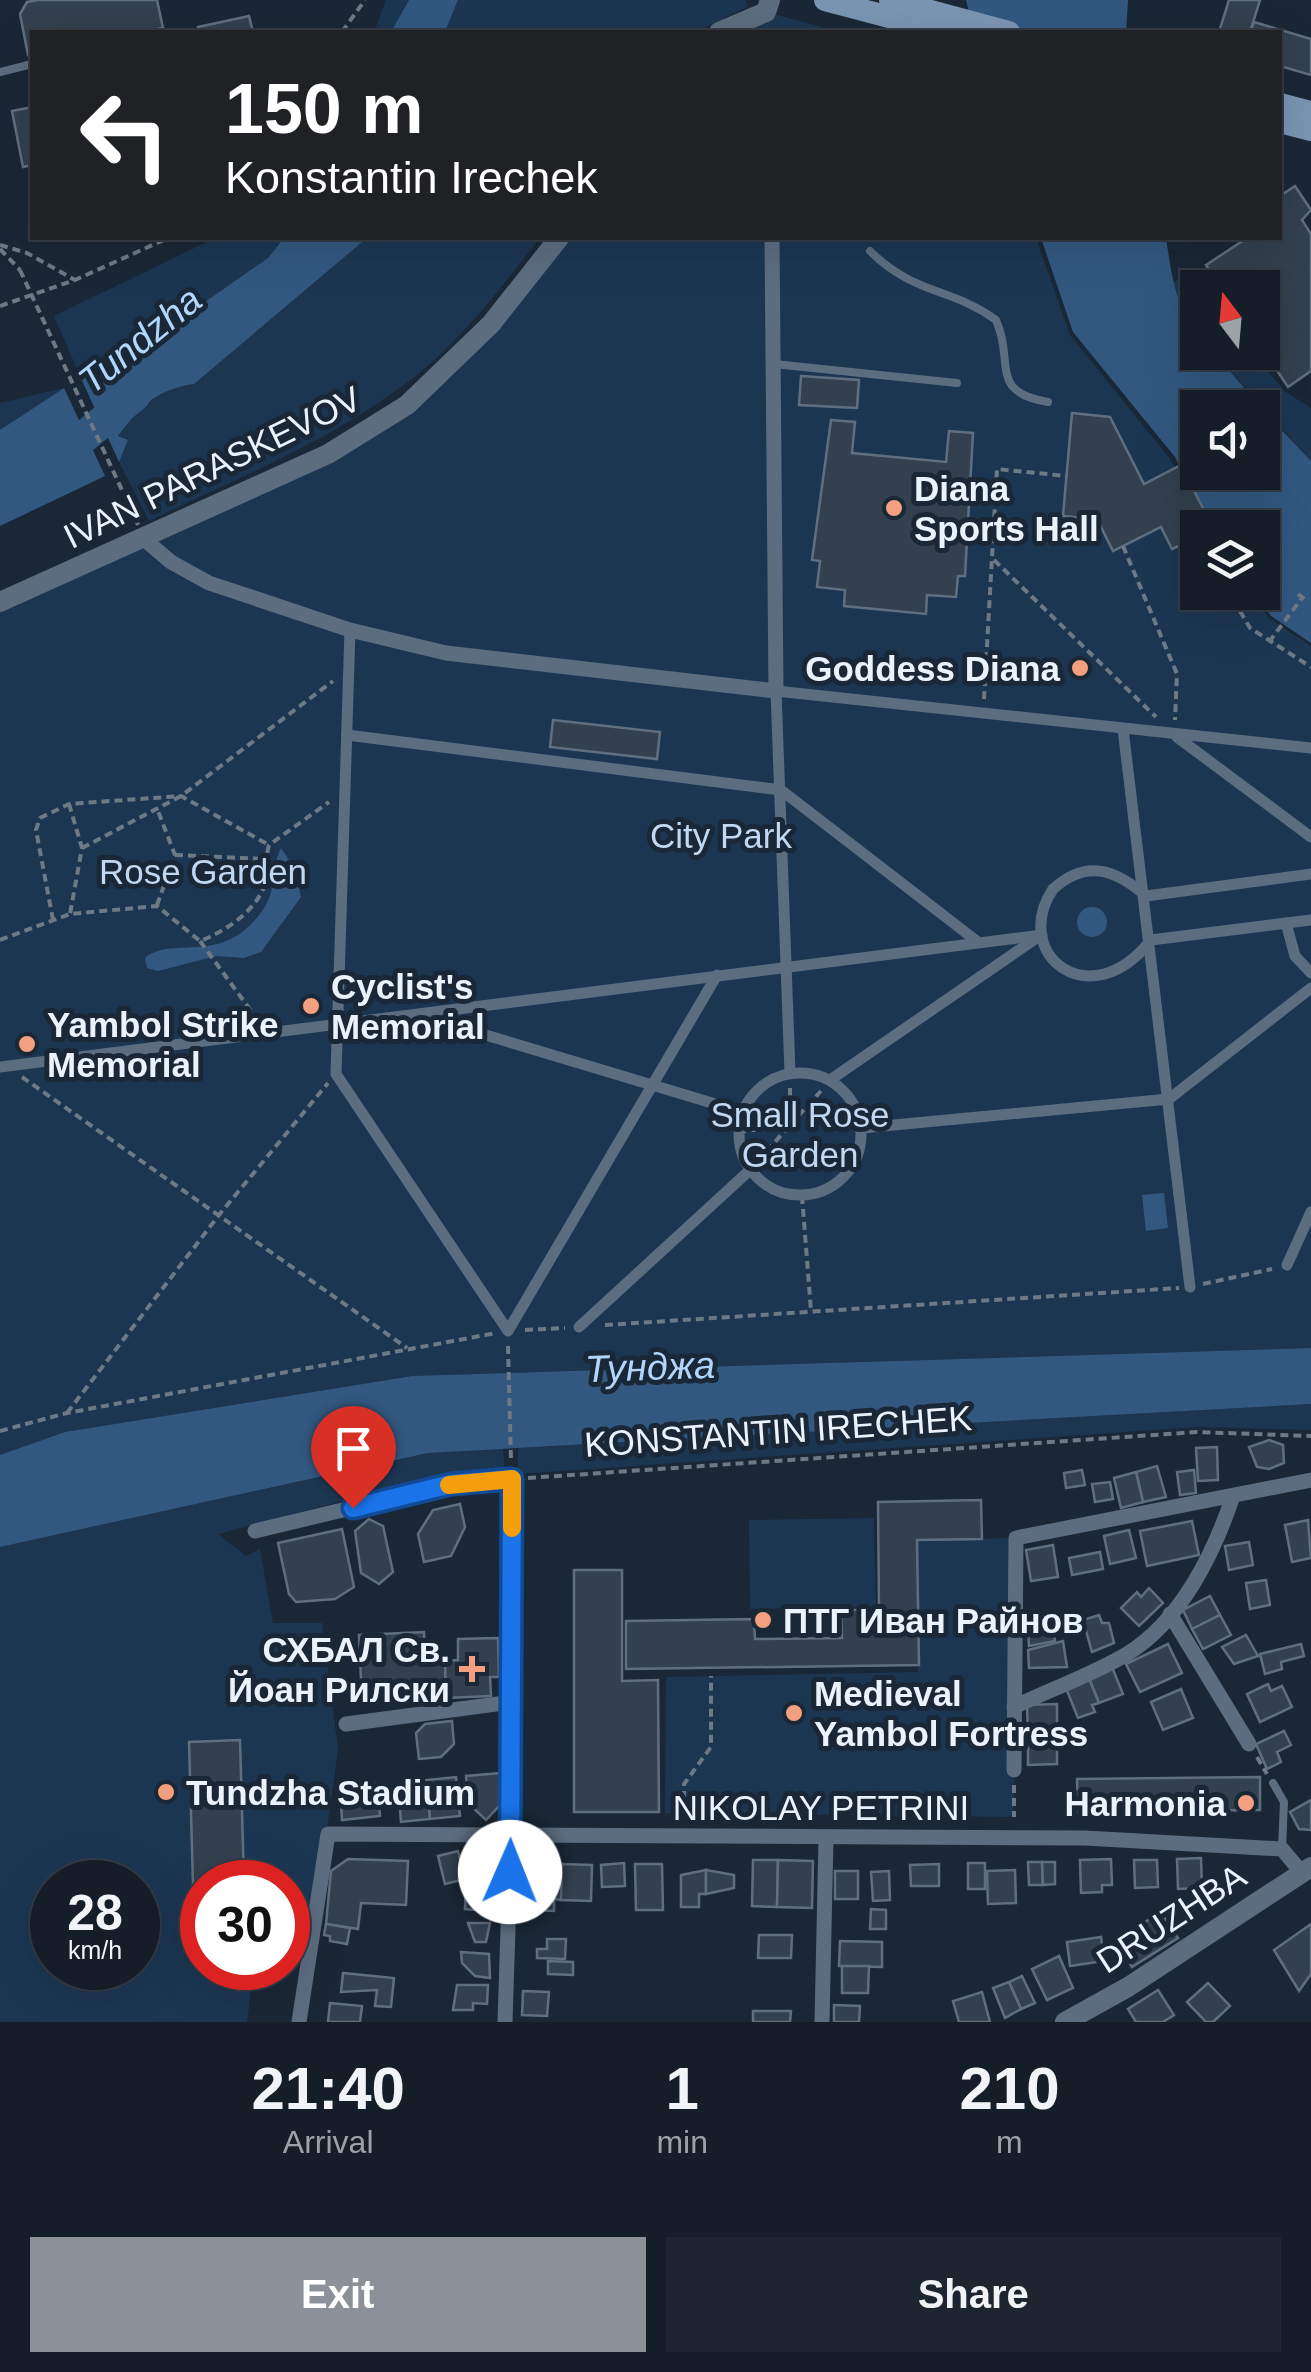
<!DOCTYPE html>
<html lang="en">
<head>
<meta charset="utf-8">
<style>
  body { margin:0; font-family:Helvetica,sans-serif; background:#1d2630; color:#f1f3f6; height:100vh; display:flex; flex-direction:column; font-size:38px; white-space:nowrap }
  * { box-sizing:border-box; margin:0 }
  p { font-size:32px; color:#9da2a8 }
  .icon { flex:none; width:55px; height:55px; fill:none; stroke:currentColor; stroke-width:2; stroke-linecap:round; stroke-linejoin:round }
  .map { position:relative; height:2022px; overflow:hidden }
  .sheet { display:flex; flex-direction:column; background:#141d28; flex:1 }
  .sheet>* { flex:none }
  .guide { position:absolute; left:30px; top:30px; width:1252px; height:210px; border-radius:0px; box-shadow:0 10px 40px #0002,0 0 0 2px #333b45; background:#202124; color:#fff; overflow:hidden }
  .needle { width:65px; rotate:344deg }
  .buttons { position:absolute; left:1180px; top:270px; display:grid; gap:20px }
  .buttons a { display:grid; place-items:center; width:100px; height:100px; border-radius:0px; background:#141d28; box-shadow:0 10px 40px #0002,0 0 0 2px #333b45; font-size:50px }
  .speed { position:absolute; left:30px; top:1860px; display:flex; gap:20px; font-size:50px; font-weight:700; text-align:center }
  .speed>* { display:grid; place-content:center; width:130px; height:130px; border-radius:50%; background:#141d28; box-shadow:0 10px 40px #0002,0 0 0 2px #333b45; line-height:1 }
  .speed small { font-size:25px; font-weight:400 }
  .speed .limit { border:15px solid #d22; background:#fff; color:#111 }
  .pin { position:absolute; display:grid; place-items:center; width:85px; height:85px; color:#fff; margin:-102px -42px; border-radius:50% 50% 50% 0; rotate:-45deg; box-shadow:0 0 10px #0007 }
  .pin .icon { rotate:45deg }
  .me { position:absolute; width:110px; margin:-55px; rotate:1deg; stroke-linejoin:round; filter:drop-shadow(0 0 8px #0008) }
  .turn { display:flex; align-items:center; gap:35px; height:210px; padding:0 30px; font-size:45px }
  .turn .icon { width:130px; height:130px; stroke-width:2.5 }
  .turn b { display:block; font-size:70px; line-height:85px }
  .eta { display:flex; justify-content:space-evenly; align-items:center; height:170px; text-align:center }
  .eta b { font-size:60px; font-weight:800; line-height:70px }
  .button { display:flex; gap:20px; margin-top:auto; padding:20px 30px }
  .button a { flex:1; height:115px; border-radius:0px; background:#8c9099; color:#fff; font-size:40px; font-weight:800; line-height:115px; text-align:center }
  .button a+a { background:#1d2630; color:#f1f3f6 }
  .map>svg:first-child { display:block }
</style>
</head>
<body>
<div class="map">
<svg width="1311" height="2022" viewBox="0 0 1311 2022">
  <rect width="100%" height="100%" fill="#1a2736"/>
  <!-- green -->
  <g fill="#1c3652" fill-rule="evenodd">
    <path d="M386,0H409L391,32H374Z"/>
    <path d="M458,0H746L747,7L696,32H445Z"/>
    <path d="M766,12L840,32H720Z"/>
    <path d="M215,238H284L268,258L202,304L148,328L110,365L80,376L54,316Z"/>
    <path d="M367,238H540C501,287 462,340 412,379C333,440 238,478 149,521L119,462L128,440L118,436C140,408 157,389 194,384Z"/>
    <path d="M559,238H1036L1070,335L1171,460L1208,527L1198,528V592L1251,593L1269,618L1311,646V1348L412,1376L66,1432L0,1455V602L407,406Z"/>
    <path d="M1192,271L1205,287L1198,288L1197,333L1187,320L1173,283Z"/>
    <path d="M1214,353H1254L1284,391L1311,408V461Z"/>
    <path d="M64,388L0,430V403Z"/>
    <path d="M1311,1404V1430L1197,1427L518,1474V1448Z"/>
    <path d="M503,1448L505,1473L430,1478L218,1534L246,1556L260,1549L273,1623H322L338,1750L309,1959L288,1956V1882H202V1968H254L247,2022H0V1547L428,1453ZM52,1882H138V1968H52Z"/>
    <path d="M874,1518L876,1607L750,1609L749,1520Z"/>
    <path d="M1016,1538L1014,1817L665,1813L666,1677L918,1672L917,1540Z"/>
  </g>
  <!-- water -->
  <g fill="#325880">
    <path d="M409,0H458L445,32H391Z"/>
    <path d="M966,0H1128L1126,32H974Z"/>
    <path d="M284,238H367L194,384C157,389 140,407 118,436L128,440L119,462L80,376L110,365L148,328L202,304L268,258Z"/>
    <path d="M1041,238H1166C1171,271 1175,306 1197,333L1198,352L1214,353L1261,407L1198,408V472H1262L1263,410L1311,461V643L1271,616L1255,593L1262,592V528L1211,527L1175,457L1073,332Z"/>
    <path d="M64,388L105,476L0,526V430Z"/>
    <path d="M281,848L295,869L301,897L261,952L244,958L216,956L158,971L147,968L145,958C173,934 224,969 264,908C277,889 271,866 281,848Z"/>
    <circle cx="1092" cy="922" r="15"/>
    <path d="M1164,1193L1168,1228L1146,1231L1142,1195Z"/>
    <path d="M1311,1348V1404L428,1453L0,1547V1455L65,1432L412,1376Z"/>
  </g>
  <g fill="none" stroke-linecap="round" stroke-linejoin="round">
    <!-- river -->
    <path stroke="#325880" stroke-width="32" d="M0,485L69,449L135,395"/>
  </g>
  <!-- building -->
  <g fill="#32404f" stroke="#606f80" stroke-width="2.5">
    <path d="M38,0H157L163,28L141,32H32V54L28,55L20,14L27,2Z"/>
    <path d="M1229,0H1260L1250,32H1219Z"/>
    <path d="M249,16L253,32H199L198,27Z"/>
    <path d="M1254,22L1311,39V75L1280,66V32H1250Z"/>
    <path d="M32,107V165L23,167L12,111Z"/>
    <path d="M1295,186L1311,210L1302,220L1311,234V371L1288,387L1262,348V288H1221L1206,265L1247,238H1280V196Z"/>
    <path d="M801,376L859,380L857,408L799,405Z"/>
    <path d="M1072,413L1110,417L1144,484L1181,465L1213,528H1198V537L1172,549L1161,527L1113,551L1097,519L1063,516Z"/>
    <path d="M831,420L855,422L852,453L946,462L949,431L973,433L965,576H958L956,597L927,595L926,614L844,606L845,590L817,587L820,561L812,560Z"/>
    <path d="M553,720L660,732L657,759L550,747Z"/>
    <path d="M1269,1440L1283,1445L1284,1463L1269,1469L1257,1467L1249,1447Z"/>
    <path d="M1217,1447L1218,1480L1198,1481L1196,1448Z"/>
    <path d="M1157,1466L1166,1497L1143,1502L1136,1472Z"/>
    <path d="M1082,1470L1085,1485L1066,1488L1064,1473Z"/>
    <path d="M1194,1470L1196,1493L1180,1495L1177,1472Z"/>
    <path d="M1136,1472L1143,1502L1121,1508L1114,1478Z"/>
    <path d="M1110,1482L1113,1499L1095,1502L1092,1484Z"/>
    <path d="M981,1500L982,1539L917,1540L919,1665L626,1669V1621L754,1619L755,1639L842,1638L841,1610H879L878,1502Z"/>
    <path d="M460,1504L465,1527L451,1556L424,1562L418,1534L433,1510Z"/>
    <path d="M369,1519L383,1526L393,1572L379,1584L361,1573L355,1531Z"/>
    <path d="M1308,1520L1311,1558L1292,1562L1285,1525Z"/>
    <path d="M1192,1521L1199,1555L1147,1566L1140,1531Z"/>
    <path d="M342,1529L354,1587L335,1599L296,1602L289,1594L278,1543Z"/>
    <path d="M1129,1530L1136,1558L1110,1564L1104,1536Z"/>
    <path d="M1249,1542L1253,1565L1229,1570L1225,1546Z"/>
    <path d="M1053,1545L1058,1577L1031,1581L1026,1550Z"/>
    <path d="M1100,1552L1103,1569L1072,1575L1069,1558Z"/>
    <path d="M574,1570H622V1681L658,1680L659,1812H574Z"/>
    <path d="M1266,1580L1270,1605L1250,1609L1246,1583Z"/>
    <path d="M1149,1588L1163,1603L1139,1626L1121,1608L1137,1592L1141,1597Z"/>
    <path d="M1210,1596L1220,1615L1192,1629L1183,1610Z"/>
    <path d="M1099,1615L1102,1623H1109L1114,1643L1092,1652L1083,1620Z"/>
    <path d="M1220,1615L1231,1635L1203,1649L1192,1629Z"/>
    <path d="M1053,1625L1055,1641L1029,1646L1028,1629Z"/>
    <path d="M424,1632L425,1661H445L446,1698L362,1702L359,1635Z"/>
    <path d="M1246,1635L1258,1656L1234,1664L1222,1647Z"/>
    <path d="M498,1638L499,1677H490L491,1696L446,1698L445,1661L458,1660V1639Z"/>
    <path d="M1063,1641L1067,1667L1029,1668L1028,1650Z"/>
    <path d="M1168,1644L1182,1673L1140,1692L1126,1664Z"/>
    <path d="M1301,1644L1304,1656L1281,1662L1282,1669L1265,1674L1260,1654Z"/>
    <path d="M1112,1667L1123,1694L1099,1703L1088,1676Z"/>
    <path d="M1088,1676L1099,1703L1092,1705L1095,1712L1078,1718L1065,1686Z"/>
    <path d="M1268,1684L1271,1691L1282,1686L1292,1707L1260,1722L1247,1694Z"/>
    <path d="M1181,1689L1193,1718L1163,1730L1151,1702Z"/>
    <path d="M1057,1704V1733H1028L1027,1705Z"/>
    <path d="M452,1721L454,1744L441,1757L419,1759L416,1733L425,1724Z"/>
    <path d="M1284,1731L1291,1745L1277,1752L1281,1762L1267,1769L1256,1744Z"/>
    <path d="M1028,1733H1057V1764L1028,1765Z"/>
    <path d="M240,1740L244,1882H202V1956H195L189,1742Z"/>
    <path d="M500,1773L501,1804L486,1820L468,1803L466,1776Z"/>
    <path d="M456,1777L460,1816L430,1819L426,1780Z"/>
    <path d="M1260,1777V1810L1078,1812L1077,1779Z"/>
    <path d="M426,1782L430,1819L401,1822L398,1785Z"/>
    <path d="M377,1783L380,1816L342,1820L340,1786Z"/>
    <path d="M1311,1800V1830L1299,1829L1290,1812Z"/>
    <path d="M458,1851L465,1879L445,1884L438,1856Z"/>
    <path d="M1201,1858L1202,1888L1178,1889L1177,1859Z"/>
    <path d="M348,1859L408,1861L406,1905L361,1903L358,1929L326,1924L331,1871Z"/>
    <path d="M1111,1859L1112,1885H1102V1892L1081,1893L1080,1860Z"/>
    <path d="M753,1860H778L777,1907L752,1906Z"/>
    <path d="M778,1860L813,1861L812,1908L777,1907Z"/>
    <path d="M1134,1860H1157L1158,1887L1135,1888Z"/>
    <path d="M1028,1862H1042L1043,1885H1029Z"/>
    <path d="M1042,1862H1055V1884L1043,1885Z"/>
    <path d="M624,1863L625,1886L602,1887L601,1865Z"/>
    <rect x="968" y="1863" width="17" height="26"/>
    <path d="M526,1864H562L561,1900L554,1899V1911L525,1910Z"/>
    <path d="M562,1864L592,1865L591,1901L561,1900Z"/>
    <path d="M635,1864H662L663,1910H636Z"/>
    <path d="M939,1864V1886H911L910,1865Z"/>
    <path d="M706,1870V1894H699V1907H681V1875Z"/>
    <path d="M706,1870L734,1875V1888L706,1894Z"/>
    <path d="M1015,1870L1016,1903L988,1904L987,1871Z"/>
    <rect x="835" y="1871" width="23" height="28"/>
    <path d="M889,1871L890,1900L873,1901L871,1872Z"/>
    <path d="M466,1884L490,1885L489,1897L475,1910L465,1909Z"/>
    <path d="M871,1909L886,1910V1929H870Z"/>
    <path d="M1161,1912L1178,1938L1132,1967L1115,1941Z"/>
    <path d="M468,1923H490L486,1942H475Z"/>
    <path d="M326,1924L350,1928L347,1944L330,1941V1936L324,1935Z"/>
    <path d="M1311,1924V1974L1299,1991L1274,1950Z"/>
    <path d="M759,1935H792L791,1958H758Z"/>
    <path d="M1101,1937L1104,1961L1070,1966L1067,1942Z"/>
    <path d="M547,1939H566L565,1959L537,1958V1949H547Z"/>
    <path d="M840,1941L882,1942V1967L839,1966Z"/>
    <path d="M461,1952L489,1954L490,1978L475,1976L462,1963Z"/>
    <path d="M1059,1956L1073,1988L1047,2000L1032,1969Z"/>
    <path d="M548,1961L573,1962V1975L548,1974Z"/>
    <path d="M842,1966H869L868,1993H842Z"/>
    <path d="M343,1973L394,1978L391,2007L375,2006L377,1990L341,1992Z"/>
    <path d="M1022,1976L1035,2003L1021,2009L1009,1982Z"/>
    <path d="M1009,1982L1021,2009L1005,2018L993,1988Z"/>
    <path d="M1208,1983L1230,2006L1213,2022H1206L1187,2002Z"/>
    <path d="M457,1985H488L487,2004L473,2003V2010H453Z"/>
    <path d="M1158,1990L1174,2015L1163,2022H1136L1128,2009Z"/>
    <path d="M523,1991L549,1992L547,2016L522,2015Z"/>
    <path d="M982,1992L990,2022H959L953,2001Z"/>
    <path d="M330,2003L362,2006L360,2022H328Z"/>
    <path d="M834,2005L860,2006L859,2022H834Z"/>
    <path d="M753,2011H791L790,2022H753Z"/>
  </g>
  <g fill="none" stroke-linecap="round" stroke-linejoin="round">
    <!-- path -->
    <g stroke="#6e7986" stroke-width="4" stroke-dasharray="8 5" stroke-linecap="butt">
      <path d="M342,32L365,0"/>
      <path d="M0,245L27,253L75,280"/>
      <path d="M0,249L20,270"/>
      <path d="M0,306L75,280L168,238"/>
      <path d="M1123,546L1177,674L1175,720"/>
      <path d="M994,560L1156,717"/>
      <path d="M1298,594L1307,601"/>
      <path d="M1240,611L1250,628L1311,667"/>
      <path d="M1269,642L1302,598"/>
      <path d="M984,699L997,469L1066,476"/>
      <path d="M69,804L82,848L70,914"/>
      <path d="M82,848L181,796L333,681"/>
      <path d="M175,855L265,859"/>
      <path d="M157,905L175,855L158,811"/>
      <path d="M53,920L36,830L40,818L69,804L181,796L269,845"/>
      <path d="M0,940L70,914L157,906L200,941C226,931 262,908 267,876C269,865 265,857 269,845L329,802"/>
      <path d="M200,941L259,1022"/>
      <path d="M22,1077L407,1348"/>
      <path d="M738,1132L790,1125L821,1091"/>
      <path d="M758,1161L790,1125V1088"/>
      <path d="M802,1196L811,1311"/>
      <path d="M1203,1284L1272,1269"/>
      <path d="M605,1325L1179,1288"/>
      <path d="M525,1330L565,1328"/>
      <path d="M508,1346L511,1461"/>
      <path d="M67,1413L219,1215L328,1083"/>
      <path d="M0,1431L67,1413L496,1333"/>
      <path d="M528,1478L1197,1432L1311,1436"/>
      <path d="M1257,1757L1267,1774"/>
      <path d="M1014,1785V1817"/>
      <path d="M684,1812V1784L711,1747V1676"/>
    </g>
    <!-- service -->
    <g stroke="#5c6d80" stroke-width="8">
      <path d="M0,72L32,64"/>
      <path d="M870,251C914,295 953,288 996,320C1015,363 988,392 1048,402"/>
      <path d="M774,364L957,383"/>
      <path d="M1273,1783L1284,1802L1282,1849"/>
    </g>
    <!-- pedestrian -->
    <g stroke="#5c6d80" stroke-width="11">
      <path d="M350,630L336,1074L508,1331L717,975"/>
      <path d="M1123,729L1190,1287"/>
      <path d="M347,735L781,790L978,942"/>
      <path d="M1177,737L1311,837"/>
      <path d="M1311,874L1146,896C1115,869 1086,859 1053,889C1010,954 1090,1018 1151,940L1311,920"/>
      <path d="M1286,923L1295,956L1311,973"/>
      <path d="M419,1015L742,1112"/>
      <path d="M0,1067L1042,935"/>
      <circle cx="800" cy="1134" r="61"/>
      <path d="M790,1073L776,691L1311,748"/>
      <path d="M830,1080L1038,937"/>
      <path d="M862,1128L1169,1099L1311,988"/>
      <path d="M1287,1265L1311,1212"/>
      <path d="M579,1327L750,1170"/>
    </g>
    <!-- minor -->
    <g stroke="#5c6d80" stroke-width="15">
      <path d="M144,539L171,562L209,583L350,630L446,653L776,691L772,238"/>
      <path d="M255,1531L451,1484L511,1479V1835L505,2022"/>
      <path d="M1170,1614L1249,1744"/>
      <path d="M1014,1707C1051,1689 1092,1675 1127,1654C1181,1621 1214,1553 1233,1496"/>
      <path d="M346,1724L512,1702"/>
      <path d="M1014,1770L1016,1538L1311,1480"/>
      <path d="M299,2022L328,1834L1085,1838L1282,1849L1302,1873"/>
      <path d="M822,2022L826,1837"/>
    </g>
    <!-- tertiary -->
    <g stroke="#5c6d80" stroke-width="20">
      <path d="M719,32L766,12L770,0"/>
      <path d="M0,602L328,454L407,405L491,324L559,238"/>
      <path d="M1065,2022L1128,1987L1311,1867"/>
    </g>
    <!-- secondary -->
    <g stroke="#7a95b3" stroke-width="22">
      <path d="M825,0L946,32"/>
      <path d="M890,0L1009,32"/>
      <path d="M1280,104L1311,112"/>
      <path d="M1280,122L1311,130"/>
    </g>
    <!-- path-bridge -->
    <path stroke="#6e7986" stroke-width="4" stroke-dasharray="8 5" stroke-linecap="butt" d="M20,270L140,529"/>
  </g>
  <g fill="none" stroke-linecap="round" stroke-linejoin="round">
    <defs>
      <path id="route" d="M353,1508L451,1484L512,1479L510,1872"/>
    </defs>
    <!-- route casing -->
    <use href="#route" stroke="#114b97" stroke-width="25"/>
    <!-- route -->
    <use href="#route" stroke="#1a73e8" stroke-width="18"/>
    <!-- slow -->
    <path stroke="#f59e0b" stroke-width="18" d="M449,1485L512,1479V1528"/>
  </g>
  <!-- markers -->
  <g fill="#f2a080" stroke="#1a2736" stroke-width="4">
    <circle cx="894" cy="508" r="10"/>
    <circle cx="1080" cy="668" r="10"/>
    <circle cx="311" cy="1006" r="10"/>
    <circle cx="27" cy="1044" r="10"/>
    <circle cx="763" cy="1620" r="10"/>
    <path d="M467 1654h10v10h10v10h-10v10h-10v-10h-10v-10h10z"/>
    <circle cx="794" cy="1713" r="10"/>
    <circle cx="166" cy="1792" r="10"/>
    <circle cx="1246" cy="1803" r="10"/>
  </g>
  <g text-anchor="middle" dominant-baseline="central" stroke-width="10" stroke-linejoin="round" paint-order="stroke">
    <!-- street labels -->
    <g font-size="35" fill="#eaf2fc" stroke="#1a2736">
      <text transform="translate(212 467) rotate(-26)">IVAN PARASKEVOV</text>
      <text transform="translate(778 1431) rotate(-4)">KONSTANTIN IRECHEK</text>
      <text x="821" y="1807">NIKOLAY PETRINI</text>
      <text transform="translate(1171 1918) rotate(-33)">DRUZHBA</text>
    </g>
    <!-- poi labels -->
    <g font-size="35" font-weight="bold" fill="#eaf2fc" stroke="#1a2736" text-anchor="start">
      <text x="914" y="488">Diana<tspan x="914" dy="40">Sports Hall</tspan></text>
      <text x="1060" y="668" text-anchor="end">Goddess Diana</text>
      <text x="331" y="986">Cyclist's<tspan x="331" dy="40">Memorial</tspan></text>
      <text x="47" y="1024">Yambol Strike<tspan x="47" dy="40">Memorial</tspan></text>
      <text x="783" y="1620">ПТГ Иван Райнов</text>
      <text x="450" y="1649" text-anchor="end">СХБАЛ Св.<tspan x="450" dy="40">Йоан Рилски</tspan></text>
      <text x="814" y="1693">Medieval<tspan x="814" dy="40">Yambol Fortress</tspan></text>
      <text x="186" y="1792">Tundzha Stadium</text>
      <text x="1226" y="1803" text-anchor="end">Harmonia</text>
    </g>
    <!-- park labels -->
    <g font-size="35" fill="#c1d8f2" stroke="#1a2736">
      <text x="721" y="835">City Park</text>
      <text x="203" y="871">Rose Garden</text>
      <text x="800" y="1114">Small Rose<tspan x="800" dy="40">Garden</tspan></text>
    </g>
    <!-- water labels -->
    <g font-size="38" font-style="italic" fill="#b2d5fc" stroke="#1a2736">
      <text transform="translate(140 340) rotate(-39)">Tundzha</text>
      <text transform="translate(650 1367) rotate(-2)">Тунджа</text>
    </g>
  </g>
</svg>
<div class="buttons">
<a><svg class="needle" viewBox="-14 -14 28 28"><path d="M0-13l5 13h-10z" fill="#e53935"/><path d="M0 13l5-13h-10z" fill="#9da2a8"/></svg></a>
<a><svg class="icon" aria-label="sound" viewBox="0 0 24 24"><path d="M4 9h4l5-4v14l-5-4H4zM17 9q2 3 0 6"/></svg></a>
<a><svg class="icon" aria-label="layers" viewBox="0 0 24 24"><path d="M12 4l9 5-9 5-9-5zM3 14l9 5 9-5"/></svg></a>
</div>
<div class="speed"><div>28<small>km/h</small></div><div class="limit">30</div></div>
<div class="pin" style="left:353px;top:1508px;background:#d93025"><svg class="icon" aria-label="arrive" viewBox="0 0 24 24"><path d="M6 21V4h12l-3 4 3 4H6"/></svg></div>
<svg class="me" style="left:510px;top:1872px" viewBox="-20 -20 40 40"><circle r="19" fill="#fff"/><path d="M0-13L10 11 0 6-10 11z" fill="#1a73e8"/></svg>
<div class="guide">
<div class="turn"><svg class="icon" aria-label="left" viewBox="0 0 24 24"><path d="M17 20v-9H6M10 6l-5 5 5 5"/></svg><div><b>150 m</b>Konstantin Irechek</div></div>
</div>
</div>
<section class="sheet">
<div class="eta">
<div><b>21:40</b><p>Arrival</p></div>
<div><b>1</b><p>min</p></div>
<div><b>210</b><p>m</p></div>
</div>
<div class="button"><a>Exit</a><a>Share</a></div>
</section>
</body>
</html>
